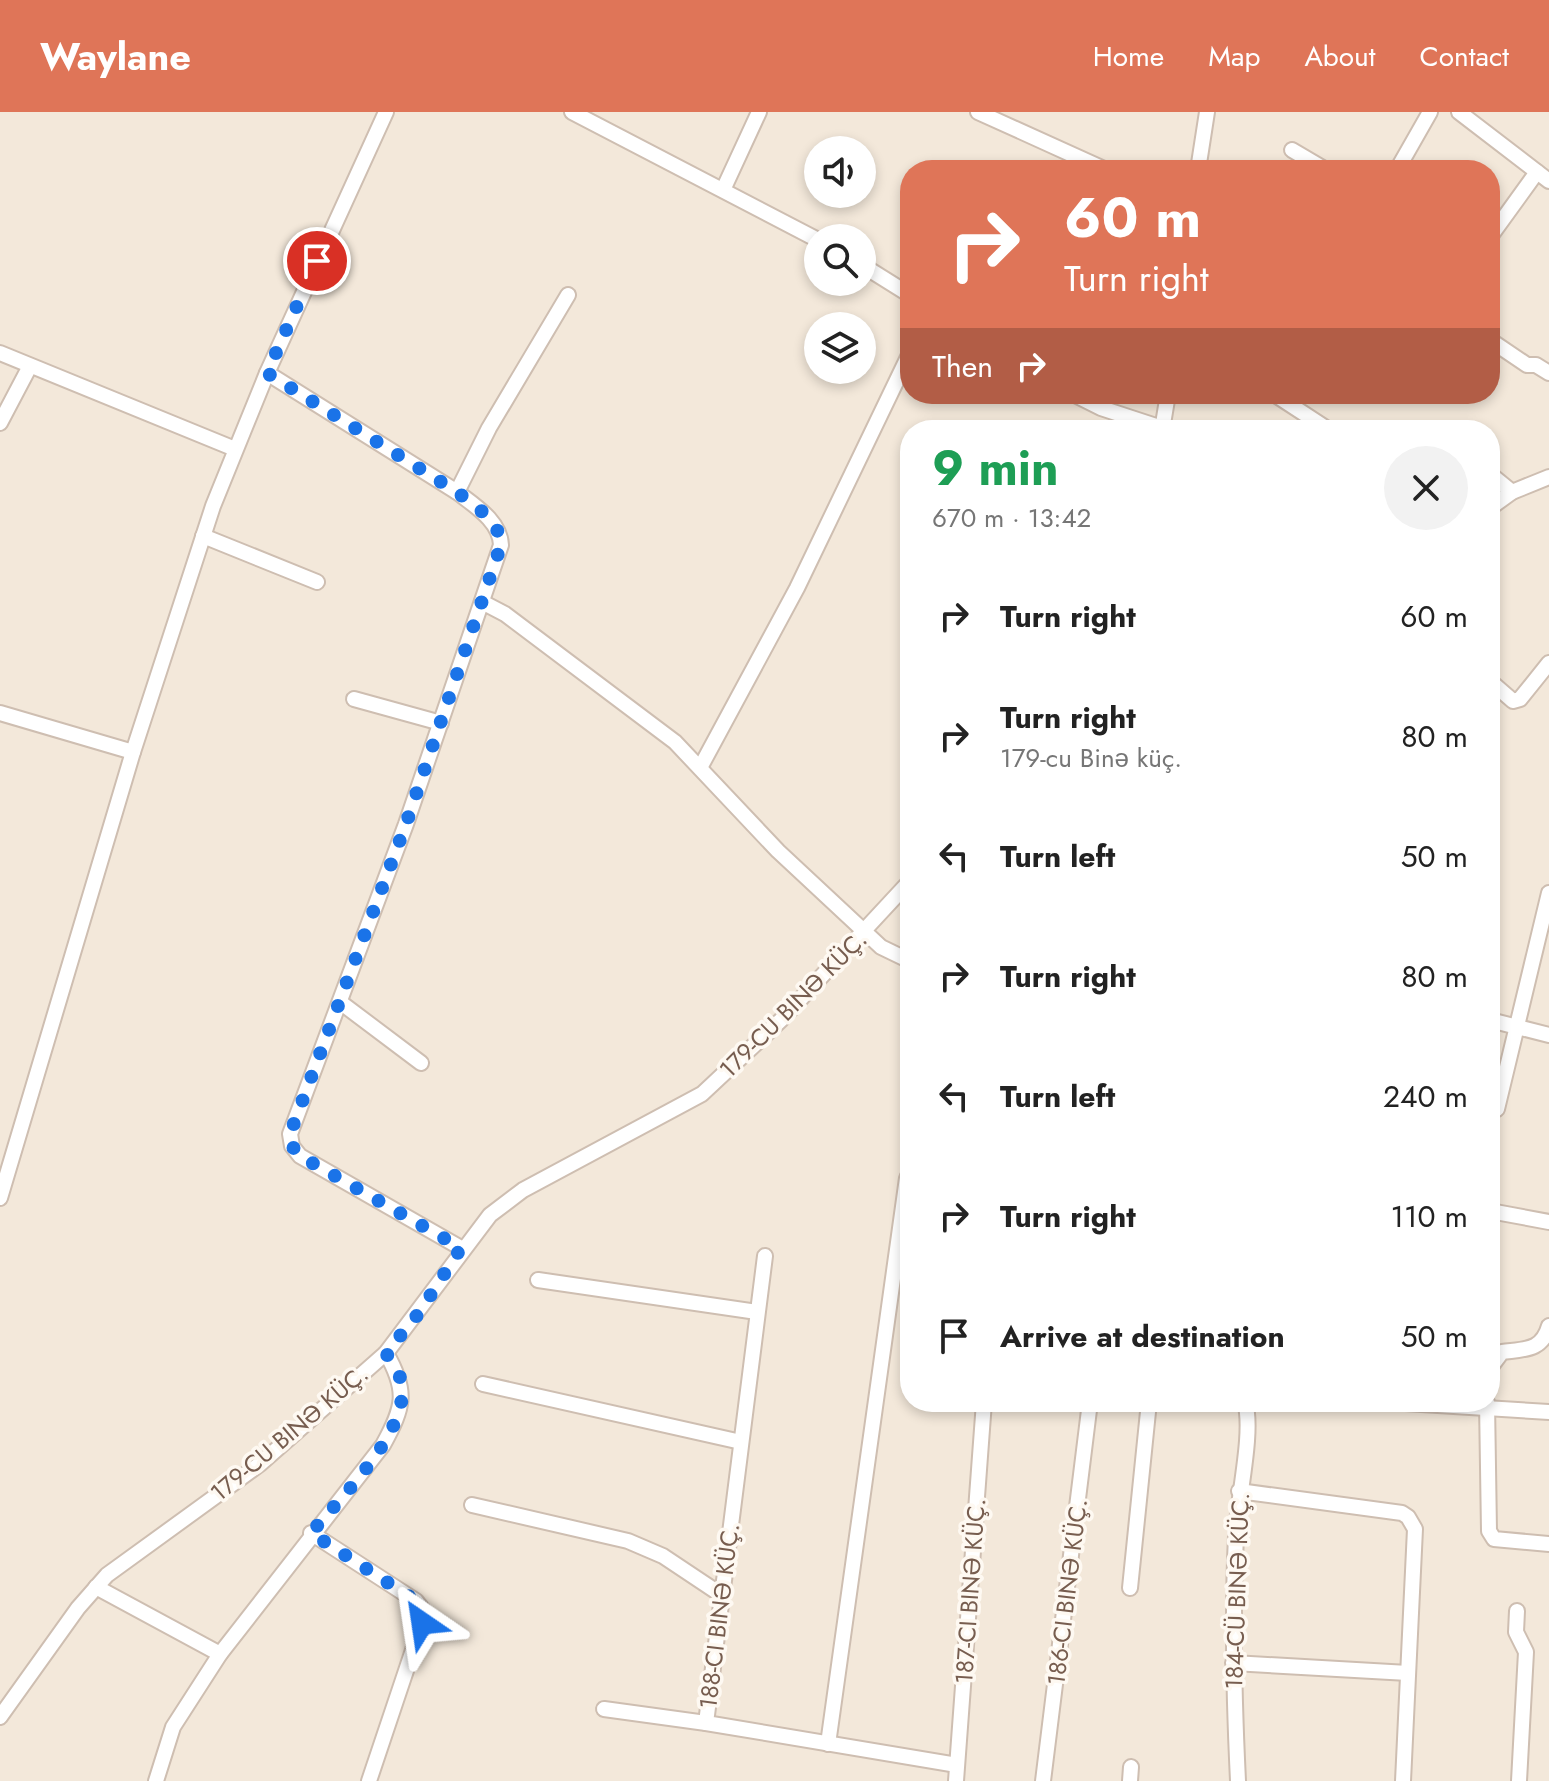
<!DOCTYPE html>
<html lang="en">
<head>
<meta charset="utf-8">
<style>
  body { margin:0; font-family:Jost,sans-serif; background:#f2f2f2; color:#222; height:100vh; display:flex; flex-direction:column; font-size:30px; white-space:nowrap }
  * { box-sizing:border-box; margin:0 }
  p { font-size:26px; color:#767676 }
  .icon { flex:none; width:44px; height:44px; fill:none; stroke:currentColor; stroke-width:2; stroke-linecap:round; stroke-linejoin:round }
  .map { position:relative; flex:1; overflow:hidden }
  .drawer { position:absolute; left:900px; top:308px; width:600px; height:992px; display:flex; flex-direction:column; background:#fff; border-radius:32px; box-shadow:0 4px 12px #0003 }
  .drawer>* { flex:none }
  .guide { position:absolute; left:900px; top:48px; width:600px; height:244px; border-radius:32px; box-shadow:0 4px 12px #0003; background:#df7558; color:#fff; overflow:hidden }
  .controls { position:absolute; left:804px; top:24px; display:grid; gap:16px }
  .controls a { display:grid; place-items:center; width:72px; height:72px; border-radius:50%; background:#fff; box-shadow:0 4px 12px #0003; font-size:40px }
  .pin { position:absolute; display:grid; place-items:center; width:68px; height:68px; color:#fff; margin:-34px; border:4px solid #fff; border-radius:50%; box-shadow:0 2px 8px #0007 }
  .me { position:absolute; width:88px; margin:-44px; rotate:328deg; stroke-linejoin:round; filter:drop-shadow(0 0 6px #0008) }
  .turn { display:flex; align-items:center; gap:28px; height:168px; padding:0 32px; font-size:36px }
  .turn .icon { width:104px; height:104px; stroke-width:2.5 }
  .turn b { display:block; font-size:56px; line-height:68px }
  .then { display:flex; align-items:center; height:76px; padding:0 32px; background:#0003; gap:16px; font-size:30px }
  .round { display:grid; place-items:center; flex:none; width:84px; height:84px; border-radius:42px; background:#f2f2f2 }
  .overview { display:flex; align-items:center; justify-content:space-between; height:136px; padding:0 32px }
  h1 { font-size:48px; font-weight:700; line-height:60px; color:#1e9e55 }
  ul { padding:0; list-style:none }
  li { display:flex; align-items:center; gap:24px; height:120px; padding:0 32px }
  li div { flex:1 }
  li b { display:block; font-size:30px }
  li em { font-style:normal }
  header { display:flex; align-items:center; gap:48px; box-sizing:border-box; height:112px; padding:0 40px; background:#df7558; color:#fff }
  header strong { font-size:38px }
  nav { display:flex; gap:44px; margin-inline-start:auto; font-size:28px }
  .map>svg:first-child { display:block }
</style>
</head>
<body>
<header>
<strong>Waylane</strong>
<nav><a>Home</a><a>Map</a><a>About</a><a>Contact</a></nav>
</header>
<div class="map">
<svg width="1549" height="1669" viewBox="0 0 1549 1669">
  <rect width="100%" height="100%" fill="#fcf5ec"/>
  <!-- residential -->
  <path fill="#f3e8da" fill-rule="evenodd" d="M0,0H1549V1669H0ZM818,38H862V82H818ZM910,58H1490V282H910ZM818,126H862V170H818ZM818,214H862V258H818ZM910,318H1490V1290H910Z"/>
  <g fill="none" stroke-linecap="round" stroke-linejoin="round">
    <defs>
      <g id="street">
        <path d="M572,0L818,128"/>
        <path d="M978,0L1106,58"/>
        <path d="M1459,0L1549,69"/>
        <path d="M1292,38L1326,58"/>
        <path d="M1198,58L1207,0"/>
        <path d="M1397,58L1430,0"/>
        <path d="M723,78L759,0"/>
        <path d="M1490,125L1537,60"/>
        <path d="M862,153L910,183"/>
        <path d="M1490,228L1527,253H1536L1549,261"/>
        <path d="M0,241L235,337"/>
        <path d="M267,261L457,380C475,394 500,409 501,433L406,712L290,1022L292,1034L300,1044L461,1136"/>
        <path d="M1073,282L1101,296L1162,316"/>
        <path d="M1274,282L1329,318"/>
        <path d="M0,311L30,254"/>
        <path d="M1162,318L1168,282"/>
        <path d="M1490,362L1512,380"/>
        <path d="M457,380L489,316L568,183"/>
        <path d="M1490,396L1512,380L1549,365"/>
        <path d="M203,424L317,470"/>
        <path d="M482,490L505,502L675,630L778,739L881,835L910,849"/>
        <path d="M1490,569L1513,589L1520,587L1549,551"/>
        <path d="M354,587L441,611"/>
        <path d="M0,601L133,640"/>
        <path d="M701,654L797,476L910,241"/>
        <path d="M340,890L421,951"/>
        <path d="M1490,908L1549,923"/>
        <path d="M1497,997L1549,781"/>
        <path d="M0,1086L133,640L213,394L267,261L386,0"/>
        <path d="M1490,1099L1549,1110"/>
        <path d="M765,1144L706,1611L957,1653"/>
        <path d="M538,1168L757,1200"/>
        <path d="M1490,1256L1502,1240C1525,1237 1542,1239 1549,1214"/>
        <path d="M483,1272L741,1330"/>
        <path d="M1203,1290H1238"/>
        <path d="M1389,1290L1549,1300"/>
        <path d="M1487,1290L1489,1419L1494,1427L1549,1432"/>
        <path d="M1239,1379L1402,1401L1408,1405L1415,1417L1403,1669"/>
        <path d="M472,1393L628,1429L663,1444L720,1482"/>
        <path d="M311,1421L416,1489L423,1498L422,1511L369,1669"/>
        <path d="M96,1475L220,1542"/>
        <path d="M1130,1476L1149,1290"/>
        <path d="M1517,1499L1516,1520L1526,1540L1519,1669"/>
        <path d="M1233,1551L1408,1561"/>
        <path d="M604,1597L706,1611"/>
        <path d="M0,1605L78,1496L107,1463L260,1352L386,1241L490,1103L523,1078L702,982L781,908L910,769"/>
        <path d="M828,1632L907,1066"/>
        <path d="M156,1669L173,1615L220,1542L383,1333C404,1295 408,1279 386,1241"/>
        <path d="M956,1669L984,1290"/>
        <path d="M1043,1669L1090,1290"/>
        <path d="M1130,1669L1131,1655"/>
        <path d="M1238,1669C1234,1587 1232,1506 1236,1424C1237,1388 1254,1321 1245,1290"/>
      </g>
    </defs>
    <!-- street casing -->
    <use href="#street" stroke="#cebeb1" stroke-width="18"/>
    <!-- street -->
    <use href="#street" stroke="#fff" stroke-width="14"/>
  </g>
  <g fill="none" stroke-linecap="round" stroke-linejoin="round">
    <!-- route -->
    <path stroke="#1a73e8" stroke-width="14" stroke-dasharray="0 25.2" d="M317,149L267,261L457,380C475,394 500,409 501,433L406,712L290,1022L292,1034L300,1044L461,1136L419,1201L386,1241C392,1251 401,1262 402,1274C407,1322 340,1386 311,1421L416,1489L423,1498L422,1511"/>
  </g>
  <g text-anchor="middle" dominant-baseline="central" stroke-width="7" stroke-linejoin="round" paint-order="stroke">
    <!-- street labels -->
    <g font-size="24" fill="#775d4f" stroke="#fef9f2">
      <text transform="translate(793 892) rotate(-45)">179-CU BINƏ KÜÇ.</text>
      <text transform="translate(289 1321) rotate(-40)">179-CU BINƏ KÜÇ.</text>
      <text transform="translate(970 1479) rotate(-86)">187-CI BINƏ KÜÇ.</text>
      <text transform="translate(1237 1479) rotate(-88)">184-CÜ BINƏ KÜÇ.</text>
      <text transform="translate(1067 1480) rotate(-83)">186-CI BINƏ KÜÇ.</text>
      <text transform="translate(719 1504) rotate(-83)">188-CI BINƏ KÜÇ.</text>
    </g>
  </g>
</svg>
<div class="controls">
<a><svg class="icon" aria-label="sound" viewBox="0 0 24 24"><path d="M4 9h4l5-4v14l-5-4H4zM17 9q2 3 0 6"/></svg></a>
<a><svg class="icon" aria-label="search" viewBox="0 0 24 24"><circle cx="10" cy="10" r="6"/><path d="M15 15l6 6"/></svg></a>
<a><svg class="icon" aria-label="layers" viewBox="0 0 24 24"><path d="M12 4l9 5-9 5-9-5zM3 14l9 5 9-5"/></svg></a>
</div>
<div class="pin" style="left:317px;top:149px;background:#d93025"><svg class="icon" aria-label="arrive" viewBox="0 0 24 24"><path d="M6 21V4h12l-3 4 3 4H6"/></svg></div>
<svg class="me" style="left:422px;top:1511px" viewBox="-20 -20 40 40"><path d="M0-17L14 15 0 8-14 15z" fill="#1a73e8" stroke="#fff" stroke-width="4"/></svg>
<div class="guide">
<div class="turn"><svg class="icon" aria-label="right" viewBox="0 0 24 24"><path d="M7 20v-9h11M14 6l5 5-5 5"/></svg><div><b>60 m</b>Turn right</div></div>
<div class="then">Then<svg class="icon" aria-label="right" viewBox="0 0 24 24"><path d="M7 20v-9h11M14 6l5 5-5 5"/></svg></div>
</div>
<section class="drawer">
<div class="overview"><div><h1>9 min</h1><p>670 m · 13:42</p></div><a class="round"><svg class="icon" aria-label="close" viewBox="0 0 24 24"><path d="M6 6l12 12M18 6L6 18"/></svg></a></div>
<ul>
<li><svg class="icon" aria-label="right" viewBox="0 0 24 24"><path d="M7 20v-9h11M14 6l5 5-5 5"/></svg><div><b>Turn right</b></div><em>60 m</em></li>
<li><svg class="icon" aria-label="right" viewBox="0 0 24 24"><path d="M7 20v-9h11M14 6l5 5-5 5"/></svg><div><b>Turn right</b><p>179-cu Binə küç.</p></div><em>80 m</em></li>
<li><svg class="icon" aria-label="left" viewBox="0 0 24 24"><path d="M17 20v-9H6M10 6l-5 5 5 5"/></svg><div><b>Turn left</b></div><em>50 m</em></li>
<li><svg class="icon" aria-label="right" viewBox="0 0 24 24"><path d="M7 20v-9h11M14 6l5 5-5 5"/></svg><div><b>Turn right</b></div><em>80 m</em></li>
<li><svg class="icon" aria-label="left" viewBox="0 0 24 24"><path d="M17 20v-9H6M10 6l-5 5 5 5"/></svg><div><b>Turn left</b></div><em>240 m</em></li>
<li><svg class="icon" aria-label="right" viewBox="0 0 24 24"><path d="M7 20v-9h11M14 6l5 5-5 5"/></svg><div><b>Turn right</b></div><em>110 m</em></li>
<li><svg class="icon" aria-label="arrive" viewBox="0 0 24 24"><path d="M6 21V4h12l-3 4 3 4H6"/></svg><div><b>Arrive at destination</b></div><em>50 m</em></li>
</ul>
</section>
</div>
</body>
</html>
